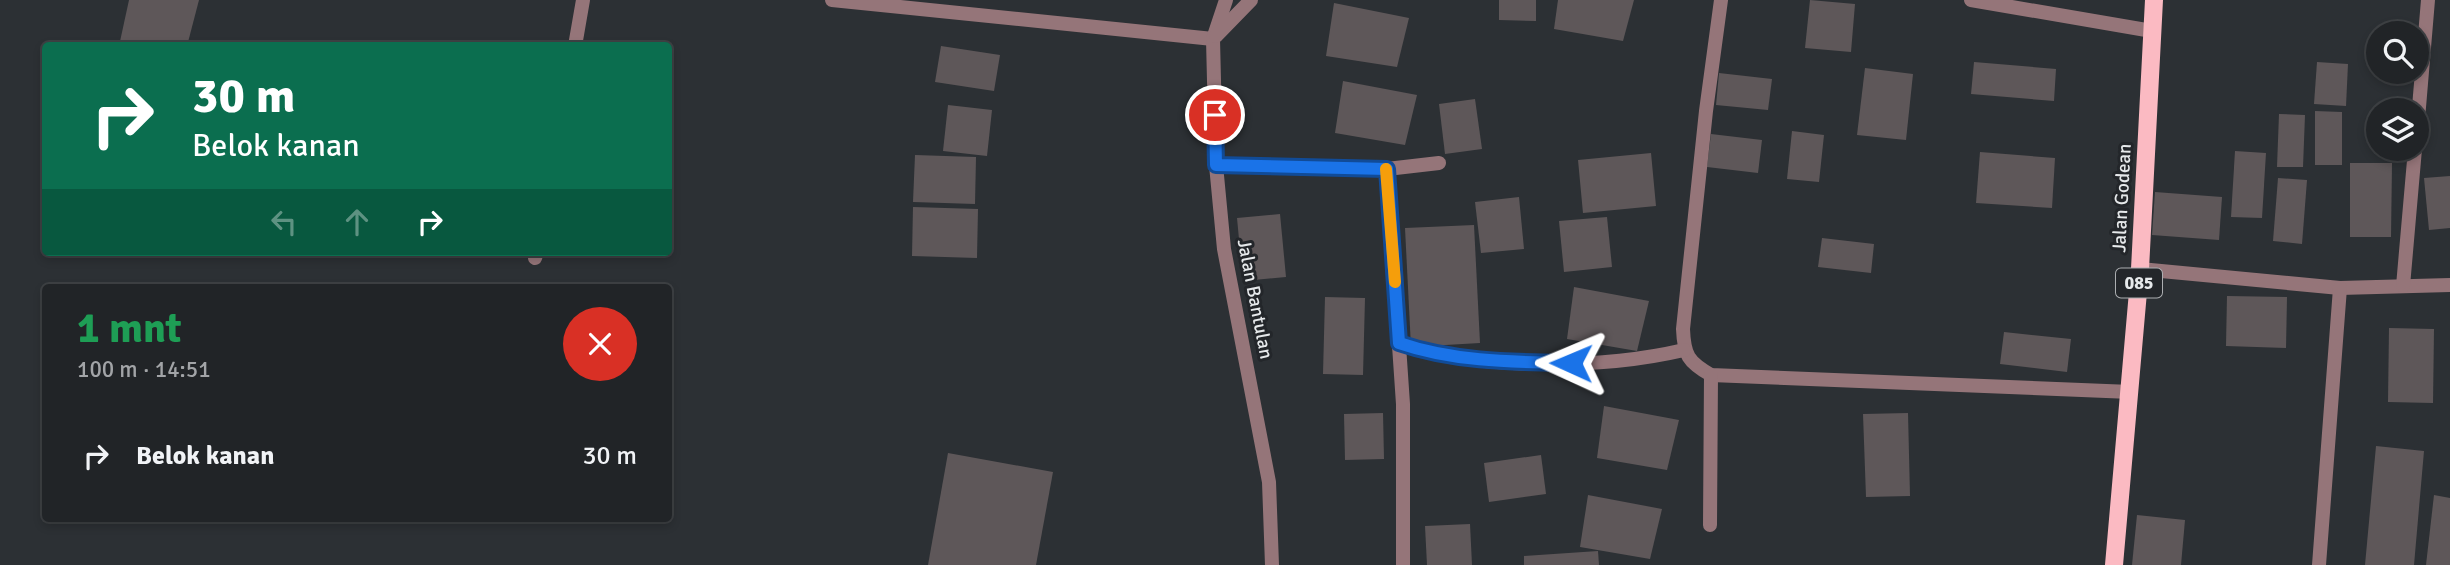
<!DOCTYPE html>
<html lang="id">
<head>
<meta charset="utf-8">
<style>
  body { margin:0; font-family:Signika,sans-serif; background:#292c2f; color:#f1f3f6; height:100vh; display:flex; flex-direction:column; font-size:26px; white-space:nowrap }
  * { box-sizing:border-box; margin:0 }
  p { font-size:23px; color:#a2a4a7 }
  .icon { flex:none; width:38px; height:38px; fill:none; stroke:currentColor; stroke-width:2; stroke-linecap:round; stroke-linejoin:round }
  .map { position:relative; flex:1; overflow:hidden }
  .side { position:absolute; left:42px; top:284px; width:630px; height:238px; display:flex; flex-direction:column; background:#212427; border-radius:7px; box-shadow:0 4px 10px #0003,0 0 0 2px #3e4144 }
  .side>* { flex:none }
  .guide { position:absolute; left:42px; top:42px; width:630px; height:214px; border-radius:7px; box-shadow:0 4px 10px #0003,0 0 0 2px #3e4144; background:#0b6e4f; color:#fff; overflow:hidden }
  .controls { position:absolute; left:2366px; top:21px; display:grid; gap:14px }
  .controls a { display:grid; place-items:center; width:63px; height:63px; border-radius:50%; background:#212427; box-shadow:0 4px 10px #0003,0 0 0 2px #3e4144; font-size:35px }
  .pin { position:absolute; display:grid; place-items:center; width:60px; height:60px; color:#fff; margin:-30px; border:4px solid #fff; border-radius:50%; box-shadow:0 2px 7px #0007 }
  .me { position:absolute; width:77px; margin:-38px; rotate:271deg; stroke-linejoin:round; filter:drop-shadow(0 0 5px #0008) }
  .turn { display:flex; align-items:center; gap:24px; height:147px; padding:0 35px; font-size:32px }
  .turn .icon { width:91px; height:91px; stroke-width:2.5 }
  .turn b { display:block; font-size:49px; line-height:60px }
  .lanes { display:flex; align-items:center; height:66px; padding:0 35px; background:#0003; justify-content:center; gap:35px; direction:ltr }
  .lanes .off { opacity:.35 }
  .round { display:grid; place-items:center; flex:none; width:74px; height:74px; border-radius:37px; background:#292c2f }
  .summary { display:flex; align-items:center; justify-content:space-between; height:119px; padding:0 35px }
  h1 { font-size:42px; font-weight:700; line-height:52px; color:#1e9e55 }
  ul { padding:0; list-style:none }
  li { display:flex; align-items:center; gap:21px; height:105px; padding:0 35px }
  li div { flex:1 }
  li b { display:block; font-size:26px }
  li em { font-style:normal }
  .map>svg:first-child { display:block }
</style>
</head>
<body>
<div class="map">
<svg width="2450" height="565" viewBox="0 0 2450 565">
  <rect width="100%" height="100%" fill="#2c3034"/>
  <!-- building -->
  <g fill="#5e5759">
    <path d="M129,0H199L187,46H119Z"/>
    <path d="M1499,0H1536V21L1499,20Z"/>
    <path d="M1558,0H1634L1623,41L1554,29Z"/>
    <path d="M1810,0L1855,4L1851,52L1805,48Z"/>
    <path d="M1334,3L1409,18L1397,67L1326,56Z"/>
    <path d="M941,46L1000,55L994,91L935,82Z"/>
    <path d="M1974,62L2056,69L2054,101L1971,94Z"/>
    <path d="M2317,62L2348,64L2346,106L2314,104Z"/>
    <path d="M1865,68L1913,74L1906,140L1857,135Z"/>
    <path d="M1719,73L1772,79L1768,110L1716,105Z"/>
    <path d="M1343,81L1417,95L1405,145L1335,133Z"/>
    <path d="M1475,99L1482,149L1445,154L1439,104Z"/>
    <path d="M948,105L992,110L987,156L943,151Z"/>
    <path d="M2315,111L2342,112V165H2315Z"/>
    <path d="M2279,114L2305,115L2303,167H2277Z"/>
    <path d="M1792,131L1824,135L1819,182L1787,179Z"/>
    <path d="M1711,134L1762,140L1758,173L1707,167Z"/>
    <path d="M2235,151L2266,153L2262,218L2231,217Z"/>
    <path d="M1980,152L2055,158L2052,208L1976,203Z"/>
    <path d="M1651,153L1656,206L1583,213L1578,160Z"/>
    <path d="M915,155L976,157L975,204L913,202Z"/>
    <path d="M2350,163H2392L2391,237H2350Z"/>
    <path d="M2450,176V228L2429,230L2424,178Z"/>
    <path d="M2278,178L2307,180L2302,244L2273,241Z"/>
    <path d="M2155,192L2222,197L2219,240L2152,235Z"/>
    <path d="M1519,197L1524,249L1481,253L1475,202Z"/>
    <path d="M913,207L978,209L977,258L912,256Z"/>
    <path d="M1280,214L1286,277L1243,281L1237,218Z"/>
    <path d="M1607,217L1612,267L1564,272L1559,221Z"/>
    <path d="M1474,225L1480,343L1411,347L1405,228Z"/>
    <path d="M1822,238L1874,244L1871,273L1818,267Z"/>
    <path d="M1574,287L1649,301L1637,351L1567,339Z"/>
    <path d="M2227,296L2287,297L2286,348L2226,346Z"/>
    <path d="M1325,297L1365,298L1363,375L1323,374Z"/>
    <path d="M2389,328L2434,329L2433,403L2388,402Z"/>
    <path d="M2004,332L2071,339L2067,372L2000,364Z"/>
    <path d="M1604,406L1679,420L1667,470L1597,458Z"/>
    <path d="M1383,413L1384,459L1345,460L1344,414Z"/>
    <path d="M1908,413L1910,496L1866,497L1863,414Z"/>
    <path d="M2376,446L2424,451L2414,565H2365Z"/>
    <path d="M948,453L1053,472L1036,565H928Z"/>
    <path d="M1541,455L1546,494L1489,502L1484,463Z"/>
    <path d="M1588,495L1662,509L1650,559L1580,547Z"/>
    <path d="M2434,495L2450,498V565H2426Z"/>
    <path d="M2137,515L2185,520L2181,565H2132Z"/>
    <path d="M1470,524L1472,565H1427L1425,526Z"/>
    <path d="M1598,551L1599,565H1524V556Z"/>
  </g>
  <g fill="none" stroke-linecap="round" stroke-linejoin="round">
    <!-- service -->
    <g stroke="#957579" stroke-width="14">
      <path d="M575,46L583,0"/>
      <path d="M535,258L537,252"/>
    </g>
    <!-- minor -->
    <g stroke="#957579" stroke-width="14">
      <path d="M832,0L1213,39"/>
      <path d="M1226,0L1213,39L1216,165L1224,249L1269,482L1272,565"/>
      <path d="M1721,0L1706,111L1683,329C1684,355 1688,362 1711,375L2131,392"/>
      <path d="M1971,0L2152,31"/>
      <path d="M1216,36L1251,0"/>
      <path d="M2417,131L2428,0"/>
      <path d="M1216,165L1387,169L1439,163"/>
      <path d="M1387,169L1403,404V565"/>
      <path d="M2140,269L2340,288L2450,285"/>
      <path d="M2403,286L2415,149"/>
      <path d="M1399,343C1479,371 1602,369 1684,350"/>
      <path d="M1710,525L1711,375"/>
      <path d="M2319,565L2340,288"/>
    </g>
    <!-- primary -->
    <path stroke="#fbbac2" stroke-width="18" d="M2114,565L2140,269L2154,0"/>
  </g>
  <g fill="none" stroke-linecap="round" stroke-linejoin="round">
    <defs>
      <path id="route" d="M1215,115L1216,165L1387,169L1399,343C1454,362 1514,362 1571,363"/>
    </defs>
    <!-- route casing -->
    <use href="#route" stroke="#114b97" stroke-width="18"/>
    <!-- route -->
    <use href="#route" stroke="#1a73e8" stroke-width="12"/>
    <!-- slow -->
    <path stroke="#f59e0b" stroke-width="12" d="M1386,169L1395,282"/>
  </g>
  <g text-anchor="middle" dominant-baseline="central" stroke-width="6" stroke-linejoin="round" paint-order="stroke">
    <!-- shield labels -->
    <rect fill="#23262a" stroke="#acaeb1" stroke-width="2" x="2116" y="268.5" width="46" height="29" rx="5"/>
    <g font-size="18" font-weight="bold" fill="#e6e9eb">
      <text x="2139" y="283">085</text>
    </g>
    <!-- street labels -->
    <g font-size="19" fill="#e6e9eb" stroke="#23262a">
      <text transform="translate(2122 198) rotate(-87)">Jalan Godean</text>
      <text transform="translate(1255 299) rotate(79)">Jalan Bantulan</text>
    </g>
  </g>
</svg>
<div class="controls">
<a><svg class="icon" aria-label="search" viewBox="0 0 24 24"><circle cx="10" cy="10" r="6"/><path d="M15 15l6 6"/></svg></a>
<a><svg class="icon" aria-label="layers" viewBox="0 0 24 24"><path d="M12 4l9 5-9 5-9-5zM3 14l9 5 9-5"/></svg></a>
</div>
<div class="pin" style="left:1215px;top:115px;background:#d93025"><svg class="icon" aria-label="arrive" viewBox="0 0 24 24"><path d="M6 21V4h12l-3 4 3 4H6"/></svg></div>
<svg class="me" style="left:1571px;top:363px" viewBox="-20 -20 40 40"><path d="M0-17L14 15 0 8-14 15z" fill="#1a73e8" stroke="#fff" stroke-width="4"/></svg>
<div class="guide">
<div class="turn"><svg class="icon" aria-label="right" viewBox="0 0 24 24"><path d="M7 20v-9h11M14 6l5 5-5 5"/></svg><div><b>30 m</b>Belok kanan</div></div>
<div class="lanes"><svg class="icon off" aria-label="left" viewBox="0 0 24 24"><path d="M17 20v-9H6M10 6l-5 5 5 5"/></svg><svg class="icon off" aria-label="ahead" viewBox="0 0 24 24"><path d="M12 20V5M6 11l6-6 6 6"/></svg><svg class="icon" aria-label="right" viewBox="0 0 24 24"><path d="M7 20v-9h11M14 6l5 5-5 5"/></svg></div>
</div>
<section class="side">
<div class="summary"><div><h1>1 mnt</h1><p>100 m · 14:51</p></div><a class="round" style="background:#d93025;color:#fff"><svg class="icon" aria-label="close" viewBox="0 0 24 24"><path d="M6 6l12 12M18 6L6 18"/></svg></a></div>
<ul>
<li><svg class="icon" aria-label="right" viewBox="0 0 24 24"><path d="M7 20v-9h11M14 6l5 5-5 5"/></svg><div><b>Belok kanan</b></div><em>30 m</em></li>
</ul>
</section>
</div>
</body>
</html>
